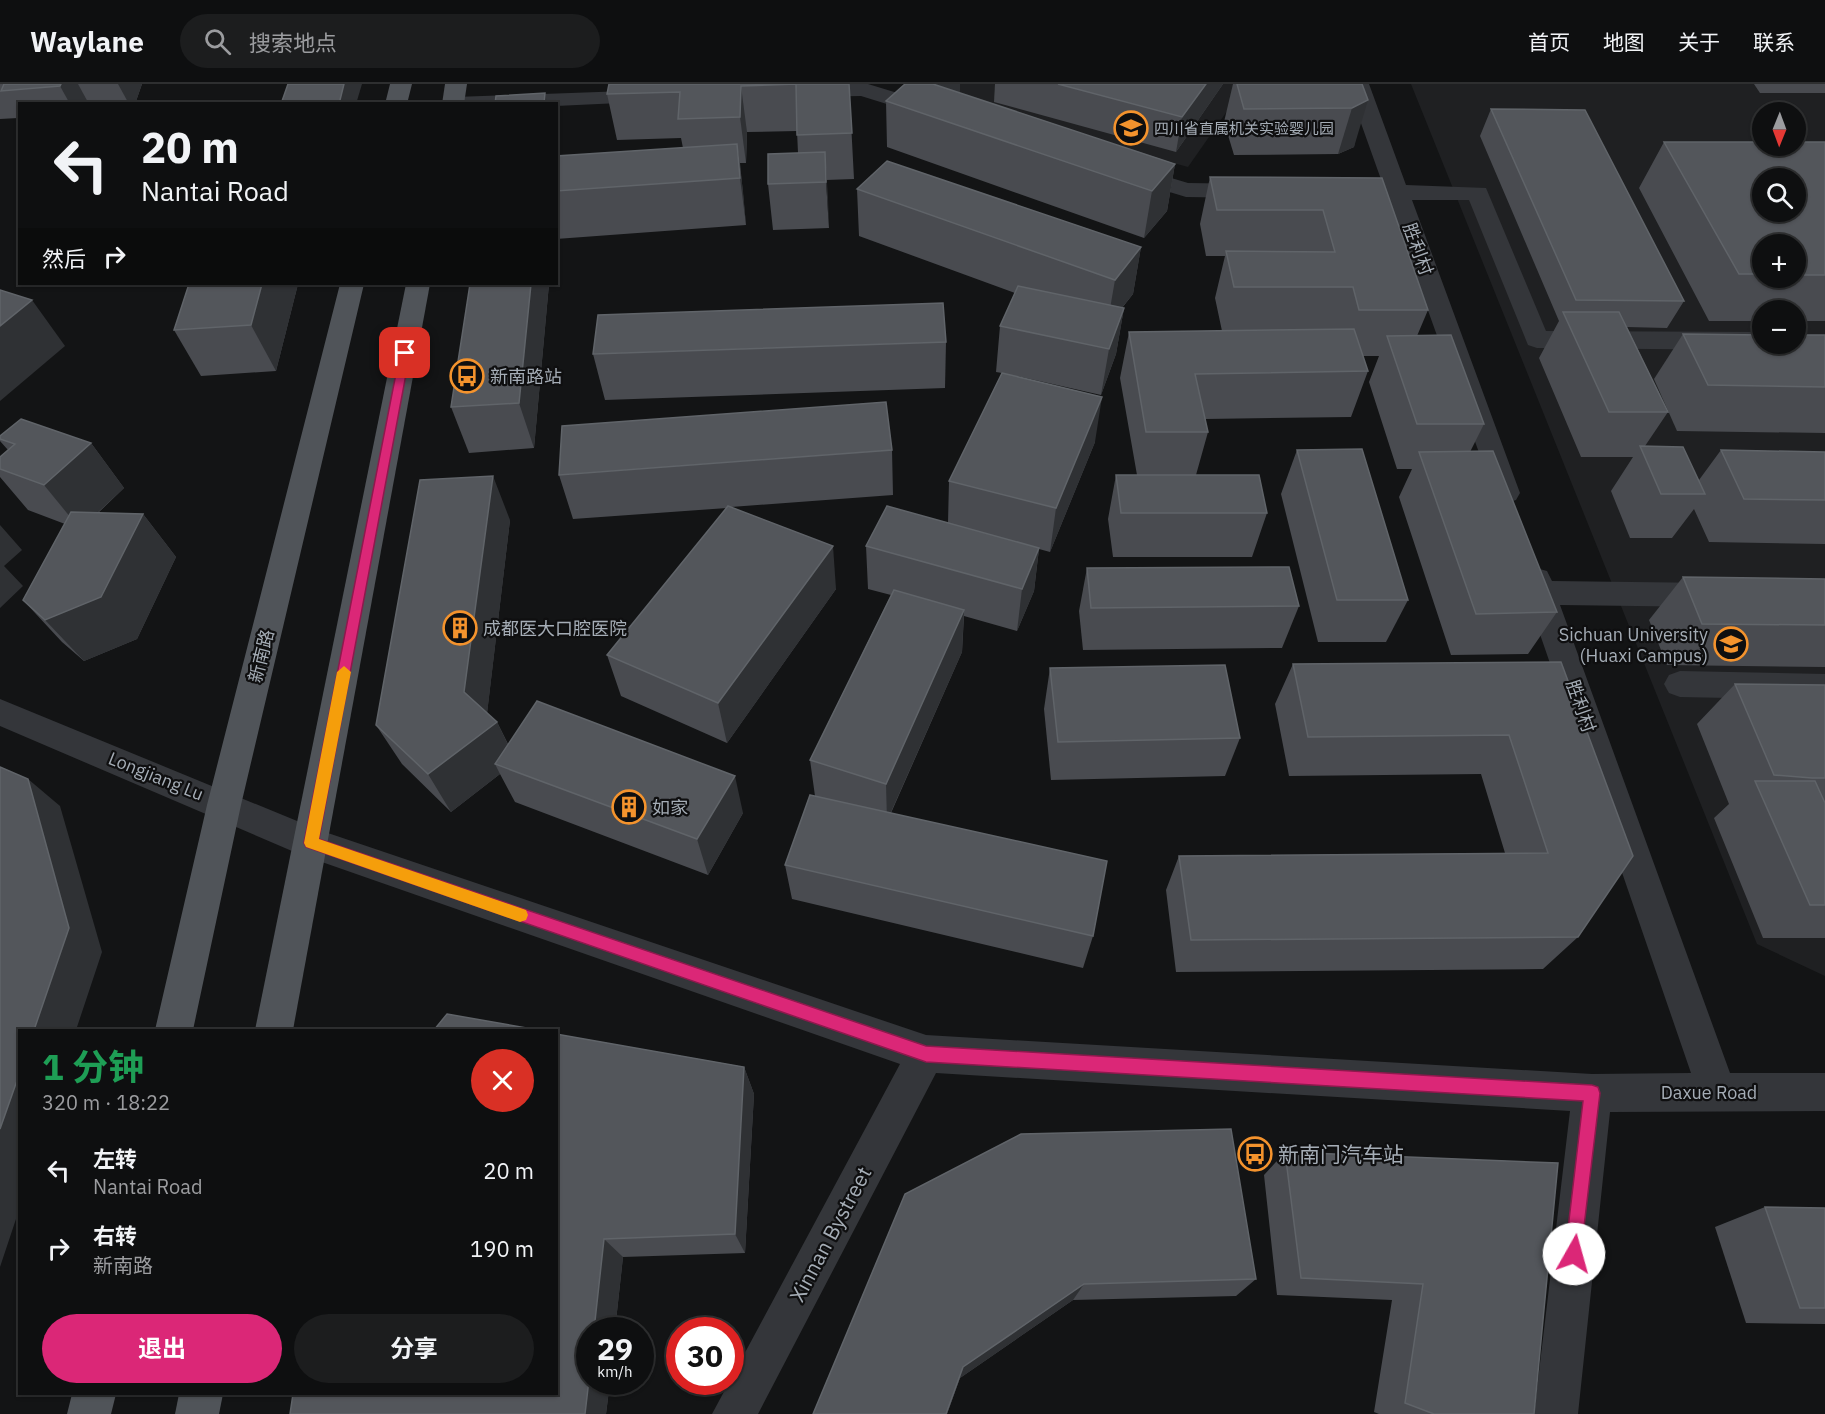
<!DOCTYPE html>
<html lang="zh">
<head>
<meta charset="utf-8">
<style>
  body { margin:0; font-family:"IBM Plex Sans","Noto Sans SC",sans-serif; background:#1c1d1e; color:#f1f3f6; height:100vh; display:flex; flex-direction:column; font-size:22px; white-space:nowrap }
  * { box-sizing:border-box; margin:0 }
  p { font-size:20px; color:#9b9c9f }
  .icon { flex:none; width:33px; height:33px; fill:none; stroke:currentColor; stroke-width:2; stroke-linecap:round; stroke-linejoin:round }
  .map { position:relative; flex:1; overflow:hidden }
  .sheet { position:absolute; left:18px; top:945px; width:540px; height:366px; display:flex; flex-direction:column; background:#0e0f10; border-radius:0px; box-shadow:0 2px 4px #0004,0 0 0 2px #2e2f30 }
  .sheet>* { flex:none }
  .top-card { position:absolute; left:18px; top:18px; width:540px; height:183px; border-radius:0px; box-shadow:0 2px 4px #0004,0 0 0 2px #2e2f30; background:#0e0f10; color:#f1f3f6; overflow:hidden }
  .needle { width:39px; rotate:181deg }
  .tools { position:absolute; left:1752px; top:18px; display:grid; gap:12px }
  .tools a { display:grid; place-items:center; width:54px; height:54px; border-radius:50%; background:#0e0f10; box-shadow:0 2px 4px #0004,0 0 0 2px #2e2f30; font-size:30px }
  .speed { position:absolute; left:576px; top:1233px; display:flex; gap:12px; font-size:30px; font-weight:700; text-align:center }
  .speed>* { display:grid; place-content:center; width:78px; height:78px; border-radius:50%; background:#0e0f10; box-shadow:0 2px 4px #0004,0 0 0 2px #2e2f30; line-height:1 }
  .speed small { font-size:15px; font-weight:400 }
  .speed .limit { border:9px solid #d22; background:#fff; color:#111 }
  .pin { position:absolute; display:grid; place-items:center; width:51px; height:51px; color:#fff; margin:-26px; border-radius:12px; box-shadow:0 3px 9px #0006 }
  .me { position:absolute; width:66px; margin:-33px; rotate:7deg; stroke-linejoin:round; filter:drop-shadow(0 0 4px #0008) }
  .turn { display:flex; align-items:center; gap:21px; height:126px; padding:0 24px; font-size:27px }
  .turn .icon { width:78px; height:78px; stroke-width:2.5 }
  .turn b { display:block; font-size:42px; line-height:51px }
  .then { display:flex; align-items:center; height:57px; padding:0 24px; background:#0003; gap:12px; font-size:22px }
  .round { display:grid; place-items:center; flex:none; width:63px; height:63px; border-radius:32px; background:#1c1d1e }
  .overview { display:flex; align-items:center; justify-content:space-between; height:102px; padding:0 24px }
  h1 { font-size:36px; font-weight:700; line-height:45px; color:#1e9e55 }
  .primary-button { display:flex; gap:12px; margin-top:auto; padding:12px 24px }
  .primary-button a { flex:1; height:69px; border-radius:36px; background:#db2777; color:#fff; font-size:24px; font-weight:700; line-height:69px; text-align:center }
  .primary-button a+a { background:#1c1d1e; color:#f1f3f6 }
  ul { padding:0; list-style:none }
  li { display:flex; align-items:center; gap:18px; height:78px; padding:0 24px }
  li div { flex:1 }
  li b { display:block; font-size:22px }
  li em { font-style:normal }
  header { display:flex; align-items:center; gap:36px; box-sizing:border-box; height:84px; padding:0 30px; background:#0e0f10; border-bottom:2px solid #2e2f30 }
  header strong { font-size:28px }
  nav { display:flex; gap:33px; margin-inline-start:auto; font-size:21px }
  .search { width:420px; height:54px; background:#1c1d1e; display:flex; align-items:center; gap:15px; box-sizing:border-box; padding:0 21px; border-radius:33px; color:#9b9c9f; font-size:22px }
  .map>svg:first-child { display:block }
</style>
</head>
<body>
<header>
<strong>Waylane</strong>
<div class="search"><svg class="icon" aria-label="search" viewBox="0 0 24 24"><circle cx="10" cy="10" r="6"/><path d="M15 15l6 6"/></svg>搜索地点</div>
<nav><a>首页</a><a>地图</a><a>关于</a><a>联系</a></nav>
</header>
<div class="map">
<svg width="1825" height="1330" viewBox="0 0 1825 1330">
  <rect width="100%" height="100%" fill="#131415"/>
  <!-- built -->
  <g fill="#1f2022" fill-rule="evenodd">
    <path d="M904,0H1246L1188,83L906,5Z"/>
    <path d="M1411,0H1825V892L1757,860ZM1762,28H1796V62H1762ZM1762,94H1796V128H1762ZM1762,160H1796V194H1762ZM1762,226H1796V260H1762Z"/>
  </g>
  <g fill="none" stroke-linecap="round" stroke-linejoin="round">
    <!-- minor -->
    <g fill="#34363a" fill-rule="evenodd">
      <path d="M820,0H868L940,22L943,27L940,32L932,34L861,12L804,13L796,12L793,7L796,2Z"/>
      <path d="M1347,0H1369L1406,101L1486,104L1546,247L1762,248V260H1773L1771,263L1762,266L1537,264L1528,261L1469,116H1412L1520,409L1516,416L1506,419L1496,416L1388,115L1336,113L1332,108L1336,103L1383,101Z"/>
      <path d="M654,6L662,7L665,12L662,17L556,22V20H444L447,15L455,13Z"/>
      <path d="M1128,81L1188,99L1253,100L1261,102L1265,107L1261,112L1253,114L1186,113L1120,93L1117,88L1120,83Z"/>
      <path d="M1536,484L1547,487L1552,497L1713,499L1724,503L1728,511L1724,519L1713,523L1560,521L1730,989H1825V1027L1610,1028L1578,1330H1534L1570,1027L936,989L758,1330H712L900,980L299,770L0,642V615L319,746L926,951L1592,990L1691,989L1521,495L1525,487Z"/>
      <path d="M1680,587L1825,590V616L1680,613L1669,609L1664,600L1669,591Z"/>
    </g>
    <!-- major -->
    <g fill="#505459" fill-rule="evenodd">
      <path d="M390,0H412L407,20H385Z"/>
      <path d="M445,0H467L464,20H442Z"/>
      <path d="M340,200H364L241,721L193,946H155L207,721Z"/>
      <path d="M406,200H430L293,946H255Z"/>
      <path d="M72,1310H116L111,1330H67Z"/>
      <path d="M179,1310H223L219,1330H175Z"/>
    </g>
  </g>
  <!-- wall -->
  <g fill="#494b50" fill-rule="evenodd">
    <path d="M0,0H142L135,20H20V37L18,34L0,35Z"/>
    <path d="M609,0H849L854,95L826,96L829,144L773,146L768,100L798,69L797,47L747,48L746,79H740L746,141L556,155V72L683,64L681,54L617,56L607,10Z"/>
    <path d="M905,0H960V8H957L1175,80L1167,127L1144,154L887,63L886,17Z"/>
    <path d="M995,0H1223L1176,68L994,18Z"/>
    <path d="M1233,0H1362L1354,63L1338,70L1234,71L1224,38Z"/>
    <path d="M1754,0H1825V9H1760Z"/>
    <path d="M1491,25L1684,217L1667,244L1627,243L1668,328L1645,362L1699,396L1721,366L1825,368V460L1709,458L1694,425L1672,454H1630L1611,407L1633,373H1581L1539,274L1559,237L1480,52Z"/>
    <path d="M1664,58H1825V237H1796V226H1762V237H1709L1639,104ZM1762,160H1796V194H1762Z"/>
    <path d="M1210,93L1382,94L1428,226L1417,252L1484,340L1470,368L1557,528L1528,570L1451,571L1399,413L1412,385H1397L1369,298L1379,272H1363L1368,287L1351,333L1205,335L1208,348L1196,391L1267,429L1252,473H1113L1108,435L1116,391H1137L1120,294L1129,248L1222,247L1215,214L1225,172H1206L1200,140Z"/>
    <path d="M857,105L1141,163L1133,210L1122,224H1124L1116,270L1101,311L1017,292L1095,358L1050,468L1039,465L1034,507L1017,547L964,532L962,568L891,729L1093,852L1083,884L792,815L785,781L815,712L810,676L891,511L868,505L866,462L948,439L949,397L1002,289L996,288L1000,242L1015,209L859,152Z"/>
    <path d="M189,200H298L276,287L201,292L174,246Z"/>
    <path d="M549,200L534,364L469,369L451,323Z"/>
    <path d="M1683,250L1825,251V349L1677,347L1654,295Z"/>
    <path d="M946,258L945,304L605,316L593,270Z"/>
    <path d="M0,352L91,359L124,404L98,429L143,430L176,473L137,555L84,577L62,558L23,516L65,440L28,426L0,393V373L8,366L0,357Z"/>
    <path d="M892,366L893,411L731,423L836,505L727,659L621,612L607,571L727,424L573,435L559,391Z"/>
    <path d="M1297,366L1408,516L1386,558H1318L1281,410Z"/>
    <path d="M510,436L487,629L497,638L508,660L743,729L708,791L515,718L500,690L451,728L402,680L376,641Z"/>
    <path d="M1087,484L1299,522L1282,564L1083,566L1079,527Z"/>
    <path d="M1683,493L1825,495V583L1667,581L1649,536Z"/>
    <path d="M1561,578L1578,853L1543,885L1176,888L1166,806L1179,772L1505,769L1481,690L1289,692L1275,620L1293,580Z"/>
    <path d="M1050,584L1240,654L1225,692L1051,696L1044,625Z"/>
    <path d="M1735,600L1825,601V854H1763L1714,734L1729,720L1697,640Z"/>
    <path d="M556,950L744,983L754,1010L745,1169L623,1173L615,1246H590V1298H610L606,1330H290L293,1310H556Z"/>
    <path d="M1285,1068L1558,1079L1534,1330H1379L1374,1328L1392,1216L1277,1211L1264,1091Z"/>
    <path d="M905,1110L1256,1195L1236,1212L1073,1216L960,1294L947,1330H813Z"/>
    <path d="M1765,1123L1825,1124V1240L1746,1239L1715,1143Z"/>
  </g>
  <!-- shaded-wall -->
  <g fill="#2f3134">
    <path d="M61,0H78L89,20H70L60,2Z"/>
    <path d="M118,0H142L135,20H129Z"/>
    <path d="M344,0H362L356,20H339Z"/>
    <path d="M928,0H960V8L928,11Z"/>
    <path d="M1206,0H1223L1176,68L1182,33Z"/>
    <path d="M741,2L747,48L746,79L740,33Z"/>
    <path d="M545,9L547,20H544Z"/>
    <path d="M1368,16L1354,63L1338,70L1352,24Z"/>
    <path d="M737,60L743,107L746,141L740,94Z"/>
    <path d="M825,68L828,115L829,144L826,98Z"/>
    <path d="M1175,80L1167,127L1144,154L1152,107Z"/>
    <path d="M1141,163L1133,210L1107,242L1115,196Z"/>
    <path d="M262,200H298L276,287L251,241Z"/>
    <path d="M531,200H549L534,364L519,319Z"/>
    <path d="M32,216L65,262L0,317V242Z"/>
    <path d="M1124,224L1116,270L1101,311L1109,265Z"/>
    <path d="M1102,313L1095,358L1050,468L1056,424Z"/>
    <path d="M91,359L124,404L80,445L44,401Z"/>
    <path d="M493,392L510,436L485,647L497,638L516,677L495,680L500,690L451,728L428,690L464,608Z"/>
    <path d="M143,430L176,473L137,555L84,577L45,536Z"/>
    <path d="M0,441L22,466L4,482L23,502L0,524Z"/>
    <path d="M833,462L836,505L727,659L718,619Z"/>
    <path d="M1039,464L1034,507L1017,547L1022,505Z"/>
    <path d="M964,526L962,568L887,737L886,700Z"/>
    <path d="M735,692L743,729L708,791L697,755Z"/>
    <path d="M28,695L60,722L102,868L76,946H34Z"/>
    <path d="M744,983L754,1010L745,1169L735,1150Z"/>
    <path d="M20,988V1123L0,1183V1045Z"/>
    <path d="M604,1155L623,1173L615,1246H594Z"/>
    <path d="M1084,1200L1073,1216L960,1294L947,1330H946L963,1283Z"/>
    <path d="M590,1287V1298H610L606,1330H585Z"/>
  </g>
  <!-- building -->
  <g fill="#53565b" stroke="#606469" stroke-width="1.5" fill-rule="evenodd">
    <path d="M4,0H61L60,2L1,7Z"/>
    <path d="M288,0H344L339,20H281Z"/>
    <path d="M609,0H849L852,49L797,51L796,0L741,2L740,33L678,35L680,8L607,10Z"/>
    <path d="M905,0H933L1175,80L1152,107L886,17Z"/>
    <path d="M1058,0H1206L1182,33Z"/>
    <path d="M1237,0H1362L1368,16L1352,24L1244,25Z"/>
    <path d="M545,9L544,20H495L496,12Z"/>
    <path d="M1491,25L1585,26L1684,217L1576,216Z"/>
    <path d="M1664,58H1762V62H1796V58H1825V191H1796V160H1762V190H1739ZM1762,94H1796V128H1762Z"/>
    <path d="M737,60L740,94L556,107V72Z"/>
    <path d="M825,68L826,98L768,100V70Z"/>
    <path d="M887,77L1141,163L1115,196L857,105Z"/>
    <path d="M1210,93L1382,94L1428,226H1359L1353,203H1234L1226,167L1335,168L1323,126H1217Z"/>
    <path d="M189,200H262L251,241L174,246Z"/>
    <path d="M470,200H531L519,319L451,323Z"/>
    <path d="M1018,202L1124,224L1109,265L1000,242Z"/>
    <path d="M0,206L32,216L0,242Z"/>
    <path d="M943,219L946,258L593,270L598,231Z"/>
    <path d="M1563,228H1619L1668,328H1609Z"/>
    <path d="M1354,245L1368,287L1195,290L1208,348H1146L1129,248Z"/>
    <path d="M1683,250L1762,251V260H1796V251H1825V303L1708,301Z"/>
    <path d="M1451,251L1484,340H1417L1387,252Z"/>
    <path d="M1002,289L1102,313L1056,424L949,397Z"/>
    <path d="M886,318L892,366L559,391L562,342Z"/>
    <path d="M21,335L91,359L44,401L0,385V373L15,360L0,355V352Z"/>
    <path d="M1640,362L1683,363L1705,410H1661Z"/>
    <path d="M1362,365L1408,516H1337L1297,366Z"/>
    <path d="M1721,366L1825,368V416L1744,415Z"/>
    <path d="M1493,367L1557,528L1476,530L1419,368Z"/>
    <path d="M1116,391H1259L1267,429H1121Z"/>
    <path d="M493,392L464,608L497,638L428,690L376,641L420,396Z"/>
    <path d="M728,422L833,462L718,619L607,571Z"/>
    <path d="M887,422L1039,464L1022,505L866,462Z"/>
    <path d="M71,428L143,430L101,513L45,536L23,516Z"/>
    <path d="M1289,483L1299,522L1091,524L1087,484Z"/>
    <path d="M1683,493L1825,495V541L1702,540Z"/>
    <path d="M894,506L964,526L886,700L810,676Z"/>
    <path d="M1561,578L1633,772L1578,853L1191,856L1179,772L1548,769L1509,651L1308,653L1293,580Z"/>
    <path d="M1225,581L1240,654L1058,658L1050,584Z"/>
    <path d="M1735,600L1825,601V694H1812L1774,691Z"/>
    <path d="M537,617L735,692L697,755L495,680Z"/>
    <path d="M0,683L28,695L69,844L34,946H20V988L0,1045Z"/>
    <path d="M1755,697H1815L1825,719V821H1810Z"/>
    <path d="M810,711L1107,777L1093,852L785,781Z"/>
    <path d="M447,930L538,946H434Z"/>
    <path d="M556,950L744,983L735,1150L604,1155L594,1246H590V1287L585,1330H290L293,1310H556Z"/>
    <path d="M1231,1045L1256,1195L1084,1200L963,1283L946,1330H813L905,1110L1021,1050Z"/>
    <path d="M1285,1068L1558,1079L1534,1330H1434L1405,1319L1423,1200L1301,1194Z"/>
    <path d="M1765,1123L1825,1124V1224H1800Z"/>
  </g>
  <!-- route -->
  <path fill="#db2777" stroke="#8e194d" stroke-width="1.5" d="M405,266L410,269L319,755L926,962L1592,1001L1598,1003L1600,1009L1580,1176L1574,1178L1568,1176L1565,1170L1583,1017L926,978L306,763L304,759L400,269Z"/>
  <!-- slow -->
  <path fill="#f59e0b" d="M344,582L351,588L319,755L526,826L528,831L526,836L520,838L306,763L304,759L337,588Z"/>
  <!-- icons -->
  <defs>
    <symbol id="school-ring" viewBox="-11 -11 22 22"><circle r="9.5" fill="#0f0f10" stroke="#f4932d" stroke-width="1.5"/><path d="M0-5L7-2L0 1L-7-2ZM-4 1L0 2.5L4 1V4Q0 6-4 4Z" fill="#f4932d"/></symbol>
    <symbol id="bus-ring" viewBox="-11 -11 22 22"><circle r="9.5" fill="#0f0f10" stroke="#f4932d" stroke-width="1.5"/><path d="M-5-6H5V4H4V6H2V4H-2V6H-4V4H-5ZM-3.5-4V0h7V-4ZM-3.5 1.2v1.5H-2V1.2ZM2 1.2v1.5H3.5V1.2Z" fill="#f4932d"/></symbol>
    <symbol id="building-ring" viewBox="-11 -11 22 22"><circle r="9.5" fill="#0f0f10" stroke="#f4932d" stroke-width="1.5"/><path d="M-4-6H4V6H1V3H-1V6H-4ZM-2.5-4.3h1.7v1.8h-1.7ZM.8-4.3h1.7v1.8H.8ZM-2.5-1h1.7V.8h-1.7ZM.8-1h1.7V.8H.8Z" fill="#f4932d"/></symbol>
    <symbol id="university-ring" viewBox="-11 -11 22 22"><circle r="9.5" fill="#0f0f10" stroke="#f4932d" stroke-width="1.5"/><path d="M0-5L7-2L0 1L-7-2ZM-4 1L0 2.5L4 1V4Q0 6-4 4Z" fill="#f4932d"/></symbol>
  </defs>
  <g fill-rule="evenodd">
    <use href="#school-ring" x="1112" y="25" width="38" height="38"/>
    <use href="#bus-ring" x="448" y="273" width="38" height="38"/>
    <use href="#building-ring" x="441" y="525" width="38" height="38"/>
    <use href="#university-ring" x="1712" y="541" width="38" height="38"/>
    <use href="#building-ring" x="610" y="704" width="38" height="38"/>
    <use href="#bus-ring" x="1236" y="1051" width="38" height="38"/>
  </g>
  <g text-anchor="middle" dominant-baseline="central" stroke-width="4.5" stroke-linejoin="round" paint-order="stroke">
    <!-- far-poi labels -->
    <g font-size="15" fill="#a5adb6" stroke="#0f0f10" text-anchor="start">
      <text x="1154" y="44">四川省直属机关实验婴儿园</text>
    </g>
    <!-- street labels -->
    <g font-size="18" fill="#a5adb6" stroke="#0f0f10">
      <text transform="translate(1418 165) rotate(70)">胜利村</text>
      <text transform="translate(261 572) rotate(-76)">新南路</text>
      <text transform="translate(1581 622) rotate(71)">胜利村</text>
      <text transform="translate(156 692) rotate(22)">Longjiang Lu</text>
      <text x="1709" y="1008">Daxue Road</text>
    </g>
    <!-- poi labels -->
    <g font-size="18" fill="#a5adb6" stroke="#0f0f10" text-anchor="start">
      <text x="490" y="292">新南路站</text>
      <text x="483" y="544">成都医大口腔医院</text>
      <text x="1708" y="550" text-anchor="end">Sichuan University<tspan x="1708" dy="21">(Huaxi Campus)</tspan></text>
      <text x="652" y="723">如家</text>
    </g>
    <!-- near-poi labels -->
    <g font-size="21" fill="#a5adb6" stroke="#0f0f10" text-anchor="start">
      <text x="1278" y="1070">新南门汽车站</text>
    </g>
    <!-- near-street labels -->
    <g font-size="21" fill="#a5adb6" stroke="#0f0f10">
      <text transform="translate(830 1150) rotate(-62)">Xinnan Bystreet</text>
    </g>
  </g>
</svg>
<div class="tools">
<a><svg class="needle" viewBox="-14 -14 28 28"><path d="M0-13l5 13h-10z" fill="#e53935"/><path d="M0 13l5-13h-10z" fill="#9b9c9f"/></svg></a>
<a><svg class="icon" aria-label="search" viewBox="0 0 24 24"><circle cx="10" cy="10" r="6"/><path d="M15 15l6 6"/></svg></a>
<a>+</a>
<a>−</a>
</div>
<div class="speed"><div>29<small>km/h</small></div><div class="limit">30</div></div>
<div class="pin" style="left:405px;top:269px;background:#d93025"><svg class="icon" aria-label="arrive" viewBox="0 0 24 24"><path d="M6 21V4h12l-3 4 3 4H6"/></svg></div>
<svg class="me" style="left:1574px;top:1170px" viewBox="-20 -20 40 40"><circle r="19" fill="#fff"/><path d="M0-13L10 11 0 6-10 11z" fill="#db2777"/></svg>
<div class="top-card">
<div class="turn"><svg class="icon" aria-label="left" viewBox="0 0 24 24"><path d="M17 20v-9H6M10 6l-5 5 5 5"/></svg><div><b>20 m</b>Nantai Road</div></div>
<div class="then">然后<svg class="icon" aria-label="right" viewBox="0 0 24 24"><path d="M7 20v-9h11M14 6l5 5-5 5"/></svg></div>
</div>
<section class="sheet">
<div class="overview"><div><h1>1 分钟</h1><p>320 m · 18:22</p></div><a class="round" style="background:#d93025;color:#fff"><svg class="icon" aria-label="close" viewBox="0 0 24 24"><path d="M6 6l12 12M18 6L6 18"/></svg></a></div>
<ul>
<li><svg class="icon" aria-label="left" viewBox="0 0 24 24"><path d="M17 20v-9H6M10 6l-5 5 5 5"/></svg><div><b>左转</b><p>Nantai Road</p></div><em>20 m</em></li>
<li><svg class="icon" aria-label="right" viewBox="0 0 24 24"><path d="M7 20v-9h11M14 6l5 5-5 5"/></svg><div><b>右转</b><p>新南路</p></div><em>190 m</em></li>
</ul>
<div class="primary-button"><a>退出</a><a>分享</a></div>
</section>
</div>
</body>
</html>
